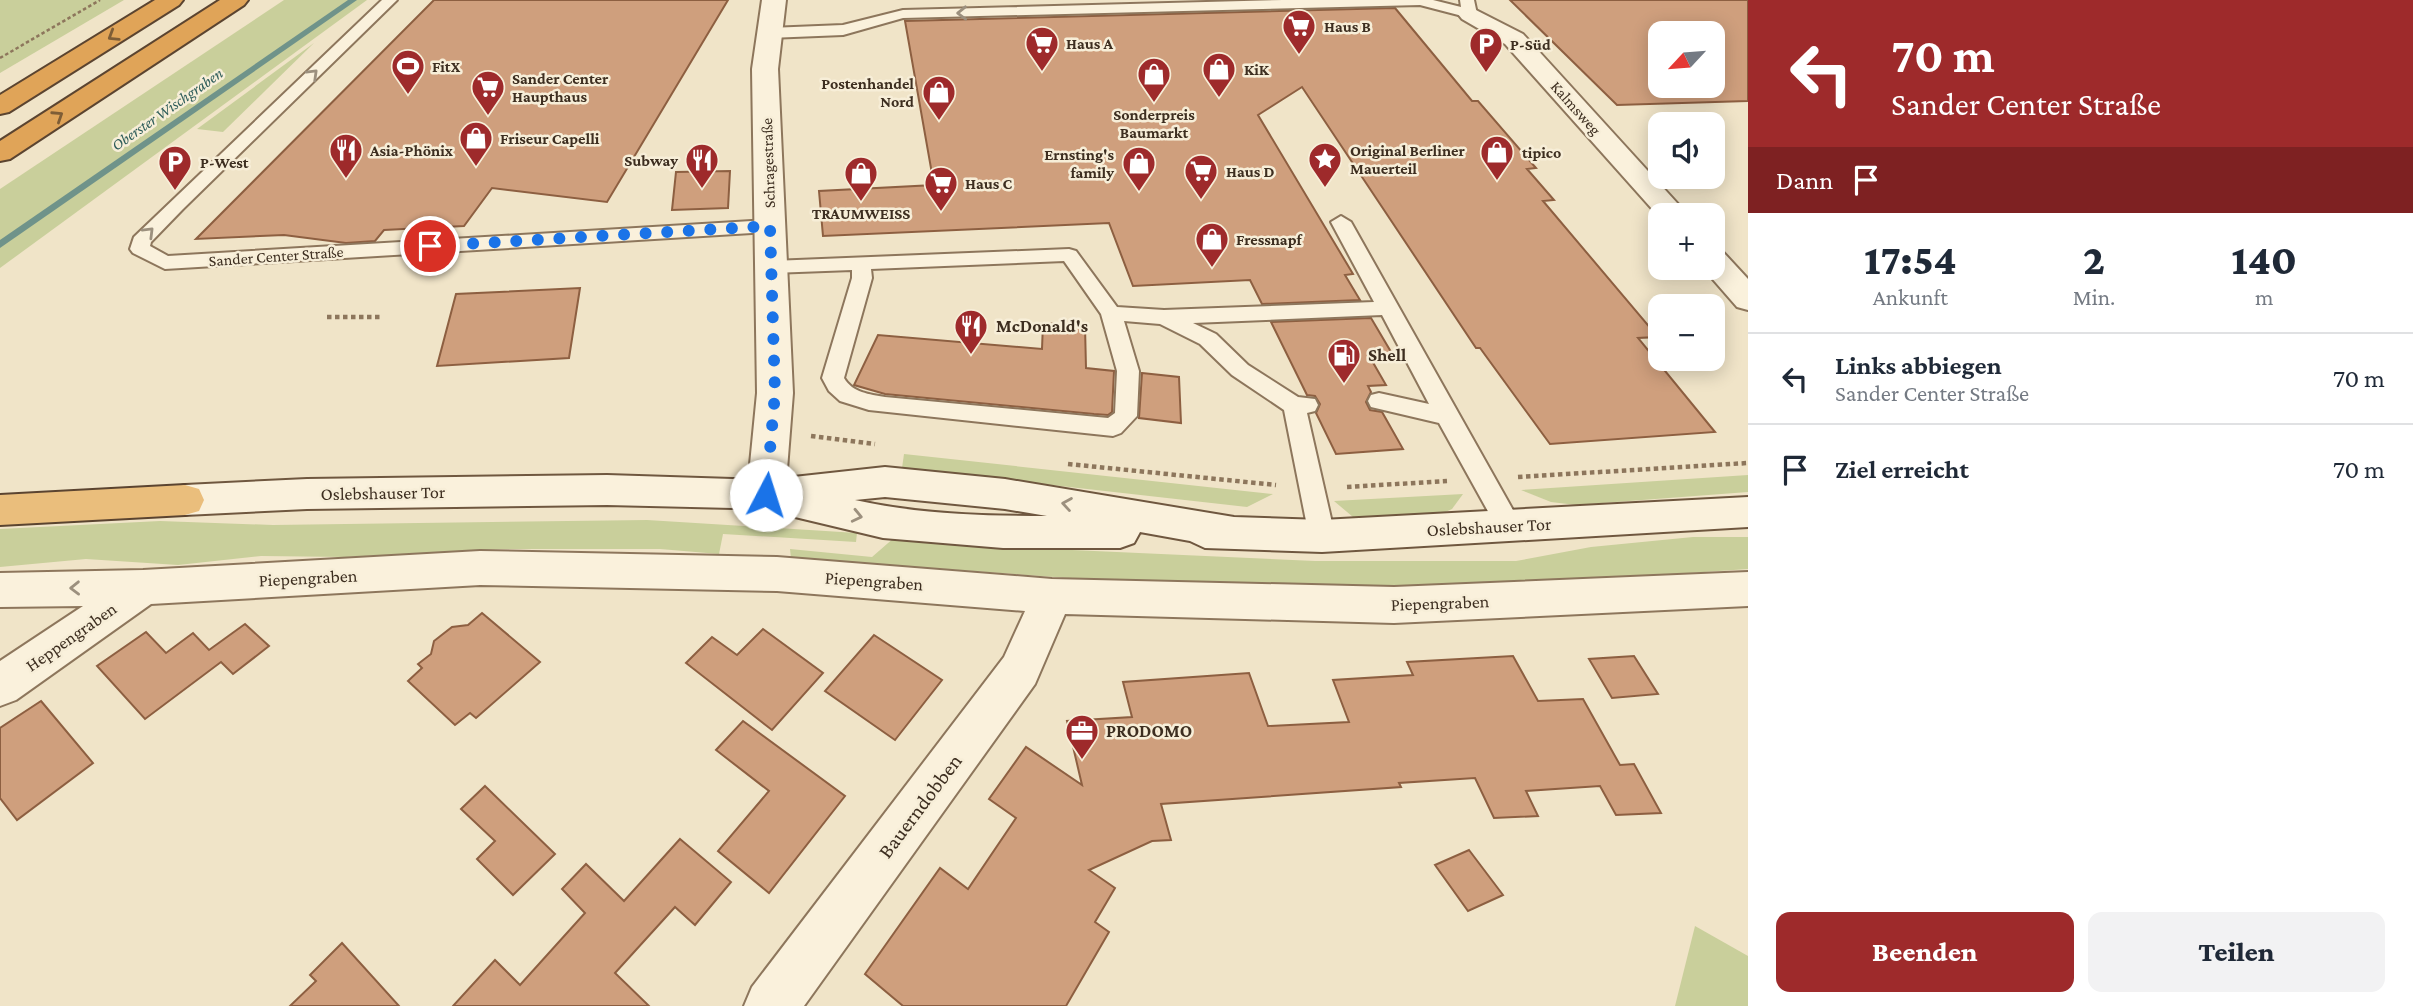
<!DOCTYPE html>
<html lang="de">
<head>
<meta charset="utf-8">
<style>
  body { margin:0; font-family:"Crimson Pro",serif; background:#f2f2f3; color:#1f2937; height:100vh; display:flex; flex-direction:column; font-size:26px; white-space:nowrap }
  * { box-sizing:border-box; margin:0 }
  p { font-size:23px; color:#747a83 }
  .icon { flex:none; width:38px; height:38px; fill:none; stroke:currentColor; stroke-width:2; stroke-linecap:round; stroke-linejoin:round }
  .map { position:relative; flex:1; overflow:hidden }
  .panel { display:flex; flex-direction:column; background:#fff; width:665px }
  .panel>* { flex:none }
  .banner { background:#9e2a2b; color:#fff; overflow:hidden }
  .needle { width:46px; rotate:244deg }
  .buttons { position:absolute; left:1648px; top:21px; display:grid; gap:14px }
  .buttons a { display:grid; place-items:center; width:77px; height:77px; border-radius:14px; background:#fff; box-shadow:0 4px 18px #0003; font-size:35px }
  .pin { position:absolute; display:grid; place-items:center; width:60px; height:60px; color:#fff; margin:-30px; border:4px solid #fff; border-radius:50%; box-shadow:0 2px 7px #0007 }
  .me { position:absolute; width:77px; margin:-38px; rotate:5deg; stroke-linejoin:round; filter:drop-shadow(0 0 5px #0008) }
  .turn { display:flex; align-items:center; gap:24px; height:147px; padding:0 28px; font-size:32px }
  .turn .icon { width:91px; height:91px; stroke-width:2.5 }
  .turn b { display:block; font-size:49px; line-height:60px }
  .then { display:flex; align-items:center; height:66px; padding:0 28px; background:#0003; gap:14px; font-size:26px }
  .eta { display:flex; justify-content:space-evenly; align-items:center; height:119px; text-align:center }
  .eta b { font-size:42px; font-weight:800; line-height:49px }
  .cta { display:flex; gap:14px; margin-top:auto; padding:14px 28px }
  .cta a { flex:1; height:80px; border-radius:14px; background:#9e2a2b; color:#fff; font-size:28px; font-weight:800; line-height:80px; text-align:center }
  .cta a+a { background:#f2f2f3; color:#1f2937 }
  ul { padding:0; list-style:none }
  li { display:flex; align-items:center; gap:21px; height:91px; padding:0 28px; border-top:2px solid #e0e1e3 }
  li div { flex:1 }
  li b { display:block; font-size:26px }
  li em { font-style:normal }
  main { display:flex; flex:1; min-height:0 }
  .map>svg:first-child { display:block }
</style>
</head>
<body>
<main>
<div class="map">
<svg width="1748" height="1006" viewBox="0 0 1748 1006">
  <rect width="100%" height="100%" fill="#f0e4c8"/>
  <!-- green -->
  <g fill="#c9cf9b">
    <path d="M0,0H124L0,73Z"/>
    <path d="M284,0H367L0,268V189Z"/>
    <path d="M314,43L223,132L197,129Z"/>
    <path d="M904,454L1273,494L1247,507L902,468Z"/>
    <path d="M1748,475V492L1576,505L1551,502L1521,490Z"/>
    <path d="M1463,494L1452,509L1439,515L1353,517L1334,501Z"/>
    <path d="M647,520L857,533L856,542L723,534L719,554L660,549H501L346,557L261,556L178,565L86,559L0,567V529L160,521L273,525Z"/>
    <path d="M895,537L1050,549L1315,561H1516L1591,547L1693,537H1748V569L1423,591L1209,588L791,558L790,549L872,557Z"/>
    <path d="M1695,926L1748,956V1006H1675Z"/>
  </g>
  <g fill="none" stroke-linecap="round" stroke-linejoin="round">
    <!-- stream -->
    <path fill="#6f938a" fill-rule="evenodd" d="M348,0H357L0,248V240Z"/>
  </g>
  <!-- building -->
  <g fill="#cf9f7d" stroke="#8d5f41" stroke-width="2" fill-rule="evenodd">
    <path d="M434,0H728L607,202L492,188L464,226L384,230L375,241L346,243L284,235L196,239Z"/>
    <path d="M1510,0H1748V101L1617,105ZM1661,33H1713V86H1661Z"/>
    <path d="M1395,8L1472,101H1478L1536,168L1527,169L1554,200L1543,201L1658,337L1638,338L1715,432L1550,444L1480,348H1476L1302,87L1258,115L1353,274L1345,275L1360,300L1262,304L1250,280L1133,286L1109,223L823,236L819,191L934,185L905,21Z"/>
    <path d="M730,171L728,208L672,210L676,172Z"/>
    <path d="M580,288L569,358L437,366L456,294Z"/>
    <path d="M1371,318L1394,357L1371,359L1386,385L1368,386L1371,392L1366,402L1370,410L1382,412L1403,449L1336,454L1316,413L1320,404L1315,396L1307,395L1271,322Z"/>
    <path d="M1043,323L1085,326L1086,368L1114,371L1112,412L1108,415L1094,414L885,394L854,385L878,335L1042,349Z"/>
    <path d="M1142,373L1179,377L1181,423L1139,418Z"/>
    <path d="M482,613L540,662L476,718L470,713L455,725L408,681L422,668L418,664L431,654L434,641L452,627L468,625Z"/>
    <path d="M245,624L269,646L233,674L221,662L145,719L97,666L146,632L166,653L193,633L209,650Z"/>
    <path d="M763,629L823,673L772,730L686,663L712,637L737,655Z"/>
    <path d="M874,635L942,680L895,740L825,691Z"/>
    <path d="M1513,656L1538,701L1583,699L1620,765L1634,764L1661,813L1616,815L1600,786L1526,791L1538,816L1494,818L1475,778L1399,783L1401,787L1161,804L1171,840L1152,841L1089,870L1115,888L1095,922L1109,932L1066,1006H903L865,974L940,868L968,889L1016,818L989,799L1026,747L1082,785L1067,721L1132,717L1123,682L1249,673L1268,726L1349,722L1333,680L1413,675L1407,662Z"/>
    <path d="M1634,656L1658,694L1612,698L1589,659Z"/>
    <path d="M41,701L93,763L17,820L0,798V728Z"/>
    <path d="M743,721L845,796L769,893L718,851L769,791L716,750Z"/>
    <path d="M485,786L555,854L513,895L477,859L495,841L461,809Z"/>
    <path d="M680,839L731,882L695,925L675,907L615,973L649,1006H453L495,960L520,985L585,913L562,889L586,864L624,901Z"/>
    <path d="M1469,850L1503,895L1468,911L1435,865Z"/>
    <path d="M342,943L399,1006H290L316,981L310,975Z"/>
  </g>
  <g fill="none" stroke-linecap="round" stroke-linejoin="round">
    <defs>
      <g id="service">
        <path d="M382,0H397L183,209L151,242L150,246L168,256L770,220L780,226L770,232L165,269L133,253L130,249L134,237Z"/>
        <path d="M1283,0H1433L1461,7L1460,0H1474L1477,14L1470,18L1420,5L903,18L843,35L769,38L761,33L769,28L843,25L903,10Z"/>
        <path d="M1341,216L1351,222L1518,519L1521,526L1518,533L1509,536L1500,533L1439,423L1371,407L1368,401L1371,395L1379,393L1429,404L1382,315L1193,323L1216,334L1248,365L1298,397L1315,399L1318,405L1315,411L1307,413L1335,536L1331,543L1322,546L1313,543L1309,536L1284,410L1232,375L1200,344L1160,324L1124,321L1139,371L1137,416L1121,433L1113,436L869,410L840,401L829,391L822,378L852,278V270L772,273L765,272L762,267L765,262L772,261L1069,249L1076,251L1117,307L1164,310L1374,302L1331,222ZM1064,261L1101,314L1117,371L1115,413L1108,418L885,397C869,394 853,393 844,378L872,278L871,269Z"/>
      </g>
      <g id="minor">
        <path d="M762,0H786L778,69L793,393L785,495L780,506L766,510L752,506L747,495L757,393L752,69Z"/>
        <path d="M1470,7L1523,34L1688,215H1661V219L1505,44L1462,19L1458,14L1462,9Z"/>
        <path d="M1713,250L1724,253L1748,279V310L1737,307L1703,268H1713Z"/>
        <path d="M480,551L777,557L1052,579L1394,587L1748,572V606L1394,623L1065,614L1035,684L804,1006H744L752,987L1004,657L1025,611L777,591L480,585L151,604L16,700L0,706V661L83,606L0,607V573L143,570Z"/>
      </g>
      <path id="secondary" d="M885,467L1005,479L1234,517L1322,520L1748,497V527L1322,552L1205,548L1190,541L1140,532L1134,543L1120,548H1003L883,538L795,517L781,513L779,509L607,505L307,509L185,515L171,511L166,500L171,489L185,485L307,479L607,475L766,480ZM885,497L1005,509L1047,516C983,516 917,514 855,500Z"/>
      <path id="trunk" d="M185,485L199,489L204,500L199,511L185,515L0,525V495Z"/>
      <g id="motorway">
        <path d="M155,0H183L179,5L9,112L0,114V95Z"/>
        <path d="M220,0H248L244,5L10,159L0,161V141Z"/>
      </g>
    </defs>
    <!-- service casing -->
    <use href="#service" stroke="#8d765c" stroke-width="4"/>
    <!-- minor casing -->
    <use href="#minor" stroke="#8d765c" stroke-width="4"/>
    <!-- secondary casing -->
    <use href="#secondary" stroke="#6f573f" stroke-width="4"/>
    <!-- trunk casing -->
    <use href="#trunk" stroke="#5b4430" stroke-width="4"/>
    <!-- motorway casing -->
    <use href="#motorway" stroke="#5b4430" stroke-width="4"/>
    <!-- path-far1 -->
    <path stroke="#8d765c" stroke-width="2.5" stroke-dasharray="3.5 2.5" stroke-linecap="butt" d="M0,58L100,0"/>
    <!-- path -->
    <g stroke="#8d765c" stroke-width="4.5" stroke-dasharray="4.5 3.5" stroke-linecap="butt">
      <path d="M327,317H381"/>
      <path d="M811,436L875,444"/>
      <path d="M1068,464L1276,485"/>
      <path d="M1518,477L1748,463"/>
      <path d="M1347,487L1447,481"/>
    </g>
    <!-- service -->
    <use href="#service" fill="#faf1dc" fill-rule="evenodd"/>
    <!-- minor -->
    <use href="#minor" fill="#faf1dc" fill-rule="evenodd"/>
    <!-- secondary -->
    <use href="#secondary" fill="#faf1dc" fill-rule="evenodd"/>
    <!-- trunk -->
    <use href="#trunk" fill="#eabe7c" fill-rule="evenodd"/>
    <!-- motorway -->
    <use href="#motorway" fill="#e0a458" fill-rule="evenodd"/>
  </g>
  <!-- one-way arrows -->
  <defs><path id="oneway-chevron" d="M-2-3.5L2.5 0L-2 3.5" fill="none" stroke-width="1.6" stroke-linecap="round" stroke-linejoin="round" transform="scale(1.75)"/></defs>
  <g stroke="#9c907e">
    <use href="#oneway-chevron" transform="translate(962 13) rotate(179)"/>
    <use href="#oneway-chevron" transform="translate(313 74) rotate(-44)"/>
    <use href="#oneway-chevron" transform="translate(149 232) rotate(-45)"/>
    <use href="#oneway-chevron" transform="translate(1067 504) rotate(-171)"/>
    <use href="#oneway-chevron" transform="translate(857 516) rotate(13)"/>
    <use href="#oneway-chevron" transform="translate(75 588) rotate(179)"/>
  </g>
  <g stroke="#7e5d36">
    <use href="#oneway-chevron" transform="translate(113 36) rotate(148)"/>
    <use href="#oneway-chevron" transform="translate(58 116) rotate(-33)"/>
  </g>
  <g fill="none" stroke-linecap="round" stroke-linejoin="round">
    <!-- route -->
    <path stroke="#1a73e8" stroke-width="12" stroke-dasharray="0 21.6" d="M430,246L770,226L775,393L766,495"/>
  </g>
  <!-- icons -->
  <defs>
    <symbol id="supermarket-pin" viewBox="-11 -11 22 30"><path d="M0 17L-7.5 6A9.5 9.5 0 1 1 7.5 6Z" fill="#9e2a2b" stroke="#f7eed8"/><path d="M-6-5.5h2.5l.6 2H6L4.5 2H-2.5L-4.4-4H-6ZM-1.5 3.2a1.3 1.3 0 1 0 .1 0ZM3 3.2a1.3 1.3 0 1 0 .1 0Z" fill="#fff"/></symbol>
    <symbol id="parking-pin" viewBox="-11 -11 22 30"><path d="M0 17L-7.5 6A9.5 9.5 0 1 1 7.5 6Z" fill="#9e2a2b" stroke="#f7eed8"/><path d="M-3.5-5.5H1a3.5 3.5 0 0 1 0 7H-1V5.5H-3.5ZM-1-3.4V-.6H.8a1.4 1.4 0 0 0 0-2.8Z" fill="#fff"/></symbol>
    <symbol id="stadium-pin" viewBox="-11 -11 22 30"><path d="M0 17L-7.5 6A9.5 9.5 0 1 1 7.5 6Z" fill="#9e2a2b" stroke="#f7eed8"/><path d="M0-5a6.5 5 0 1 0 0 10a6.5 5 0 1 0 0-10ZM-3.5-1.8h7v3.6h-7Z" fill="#fff"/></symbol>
    <symbol id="shop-pin" viewBox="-11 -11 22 30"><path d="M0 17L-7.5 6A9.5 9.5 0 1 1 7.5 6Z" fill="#9e2a2b" stroke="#f7eed8"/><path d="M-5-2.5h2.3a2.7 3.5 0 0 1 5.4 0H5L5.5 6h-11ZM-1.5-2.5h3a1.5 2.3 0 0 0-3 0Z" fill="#fff"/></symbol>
    <symbol id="restaurant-pin" viewBox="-11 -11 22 30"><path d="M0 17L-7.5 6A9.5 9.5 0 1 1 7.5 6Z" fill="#9e2a2b" stroke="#f7eed8"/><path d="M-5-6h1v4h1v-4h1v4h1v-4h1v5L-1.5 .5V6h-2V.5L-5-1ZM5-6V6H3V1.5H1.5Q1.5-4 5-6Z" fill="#fff"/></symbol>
    <symbol id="sight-pin" viewBox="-11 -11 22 30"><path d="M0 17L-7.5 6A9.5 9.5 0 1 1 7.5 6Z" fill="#9e2a2b" stroke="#f7eed8"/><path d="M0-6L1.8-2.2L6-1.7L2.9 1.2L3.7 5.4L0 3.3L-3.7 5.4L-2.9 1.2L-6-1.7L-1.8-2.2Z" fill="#fff"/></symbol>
    <symbol id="fuel-pin" viewBox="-11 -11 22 30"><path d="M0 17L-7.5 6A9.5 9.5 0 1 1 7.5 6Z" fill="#9e2a2b" stroke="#f7eed8"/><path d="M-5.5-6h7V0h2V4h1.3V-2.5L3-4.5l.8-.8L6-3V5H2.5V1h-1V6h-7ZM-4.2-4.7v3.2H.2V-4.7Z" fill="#fff"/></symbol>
    <symbol id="office-pin" viewBox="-11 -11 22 30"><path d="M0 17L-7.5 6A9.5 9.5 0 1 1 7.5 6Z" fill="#9e2a2b" stroke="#f7eed8"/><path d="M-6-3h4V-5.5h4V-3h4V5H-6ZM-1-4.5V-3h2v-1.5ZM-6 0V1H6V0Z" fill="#fff"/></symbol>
  </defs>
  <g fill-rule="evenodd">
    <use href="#supermarket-pin" x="1280" y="7" width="38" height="52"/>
    <use href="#supermarket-pin" x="1023" y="24" width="38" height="52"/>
    <use href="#parking-pin" x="1467" y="25" width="38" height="52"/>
    <use href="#stadium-pin" x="389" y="47" width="38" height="52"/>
    <use href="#shop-pin" x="1200" y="50" width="38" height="52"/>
    <use href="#shop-pin" x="1135" y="55" width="38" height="52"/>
    <use href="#supermarket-pin" x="469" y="68" width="38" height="52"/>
    <use href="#shop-pin" x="920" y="73" width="38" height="52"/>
    <use href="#shop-pin" x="457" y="119" width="38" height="52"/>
    <use href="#restaurant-pin" x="327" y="131" width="38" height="52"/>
    <use href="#shop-pin" x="1478" y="133" width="38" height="52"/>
    <use href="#sight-pin" x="1306" y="140" width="38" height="52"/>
    <use href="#restaurant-pin" x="683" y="141" width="38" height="52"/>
    <use href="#parking-pin" x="156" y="143" width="38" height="52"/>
    <use href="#shop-pin" x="1120" y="144" width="38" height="52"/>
    <use href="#supermarket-pin" x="1182" y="152" width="38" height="52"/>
    <use href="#shop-pin" x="842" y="154" width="38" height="52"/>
    <use href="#supermarket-pin" x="922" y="164" width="38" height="52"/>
    <use href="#shop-pin" x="1193" y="220" width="38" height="52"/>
    <use href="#restaurant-pin" x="952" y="307" width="38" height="52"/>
    <use href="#fuel-pin" x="1325" y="336" width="38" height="52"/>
    <use href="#office-pin" x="1063" y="712" width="38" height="52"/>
  </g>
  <g text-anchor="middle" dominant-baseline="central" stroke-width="5" stroke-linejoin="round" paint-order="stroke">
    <!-- far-poi labels -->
    <g font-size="16" font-weight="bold" fill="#3d2e20" stroke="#f7eed8" text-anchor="start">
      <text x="1324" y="26">Haus B</text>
      <text x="1066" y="43">Haus A</text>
      <text x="1510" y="44">P-Süd</text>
      <text x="432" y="66">FitX</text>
      <text x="1244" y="69">KiK</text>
      <text x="512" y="78">Sander Center<tspan x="512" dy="18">Haupthaus</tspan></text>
      <text x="914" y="83" text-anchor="end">Postenhandel<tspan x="914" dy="18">Nord</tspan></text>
      <text x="1154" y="114" text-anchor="middle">Sonderpreis<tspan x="1154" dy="18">Baumarkt</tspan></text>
      <text x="500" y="138">Friseur Capelli</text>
      <text x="370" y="150">Asia-Phönix</text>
      <text x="1350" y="150">Original Berliner<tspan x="1350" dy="18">Mauerteil</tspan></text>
      <text x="1522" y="152">tipico</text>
      <text x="1114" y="154" text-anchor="end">Ernsting's<tspan x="1114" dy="18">family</tspan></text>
      <text x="678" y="160" text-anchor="end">Subway</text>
      <text x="200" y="162">P-West</text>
      <text x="1226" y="171">Haus D</text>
      <text x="965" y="183">Haus C</text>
      <text x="861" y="213" text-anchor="middle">TRAUMWEISS</text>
      <text x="1236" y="239">Fressnapf</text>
    </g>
    <!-- far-street labels -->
    <g font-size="16" fill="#3d2e20" stroke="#f7eed8">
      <text transform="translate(1576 108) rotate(48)">Kalmsweg</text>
      <text transform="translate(768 163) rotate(-92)">Schragestraße</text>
      <text transform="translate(276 256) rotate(-4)">Sander Center Straße</text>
    </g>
    <!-- far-water labels -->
    <g font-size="16" font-style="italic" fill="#2f5d5a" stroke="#f7eed8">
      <text transform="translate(167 109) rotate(-35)">Oberster Wischgraben</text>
    </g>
    <!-- poi labels -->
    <g font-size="18" font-weight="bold" fill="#3d2e20" stroke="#f7eed8" text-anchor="start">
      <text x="996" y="326">McDonald's</text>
      <text x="1368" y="355">Shell</text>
      <text x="1106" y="731">PRODOMO</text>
    </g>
    <!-- street labels -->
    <g font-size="18" fill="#3d2e20" stroke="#f7eed8">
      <text transform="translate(383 493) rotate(-1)">Oslebshauser Tor</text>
      <text transform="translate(1489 527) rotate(-3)">Oslebshauser Tor</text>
      <text transform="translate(308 578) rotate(-3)">Piepengraben</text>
      <text transform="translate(874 581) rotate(4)">Piepengraben</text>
      <text transform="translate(1440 603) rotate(-2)">Piepengraben</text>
      <text transform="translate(71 637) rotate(-35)">Heppengraben</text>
    </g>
    <!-- near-street labels -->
    <g font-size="21" fill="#3d2e20" stroke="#f7eed8">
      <text transform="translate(920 806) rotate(-53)">Bauerndobben</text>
    </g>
  </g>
</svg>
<div class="buttons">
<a><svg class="needle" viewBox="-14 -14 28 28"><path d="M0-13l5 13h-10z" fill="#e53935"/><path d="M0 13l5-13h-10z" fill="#747a83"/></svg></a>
<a><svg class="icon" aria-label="sound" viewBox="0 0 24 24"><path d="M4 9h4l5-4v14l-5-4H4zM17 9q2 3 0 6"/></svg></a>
<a>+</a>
<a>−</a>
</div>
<div class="pin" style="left:430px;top:246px;background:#d93025"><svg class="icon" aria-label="arrive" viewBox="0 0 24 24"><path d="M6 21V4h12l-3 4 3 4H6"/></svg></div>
<svg class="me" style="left:766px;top:495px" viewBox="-20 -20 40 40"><circle r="19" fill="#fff"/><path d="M0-13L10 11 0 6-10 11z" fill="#1a73e8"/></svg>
</div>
<section class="panel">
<div class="banner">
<div class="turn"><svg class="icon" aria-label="left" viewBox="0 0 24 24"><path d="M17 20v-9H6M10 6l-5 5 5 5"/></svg><div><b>70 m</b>Sander Center Straße</div></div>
<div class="then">Dann<svg class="icon" aria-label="arrive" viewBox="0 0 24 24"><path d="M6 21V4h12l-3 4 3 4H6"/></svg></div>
</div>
<div class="eta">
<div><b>17:54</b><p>Ankunft</p></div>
<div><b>2</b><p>Min.</p></div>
<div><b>140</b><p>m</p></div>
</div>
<ul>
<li><svg class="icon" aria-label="left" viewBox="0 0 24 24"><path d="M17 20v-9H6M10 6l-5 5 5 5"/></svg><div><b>Links abbiegen</b><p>Sander Center Straße</p></div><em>70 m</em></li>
<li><svg class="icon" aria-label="arrive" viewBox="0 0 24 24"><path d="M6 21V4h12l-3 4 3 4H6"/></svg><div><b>Ziel erreicht</b></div><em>70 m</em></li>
</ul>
<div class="cta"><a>Beenden</a><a>Teilen</a></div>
</section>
</main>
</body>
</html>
